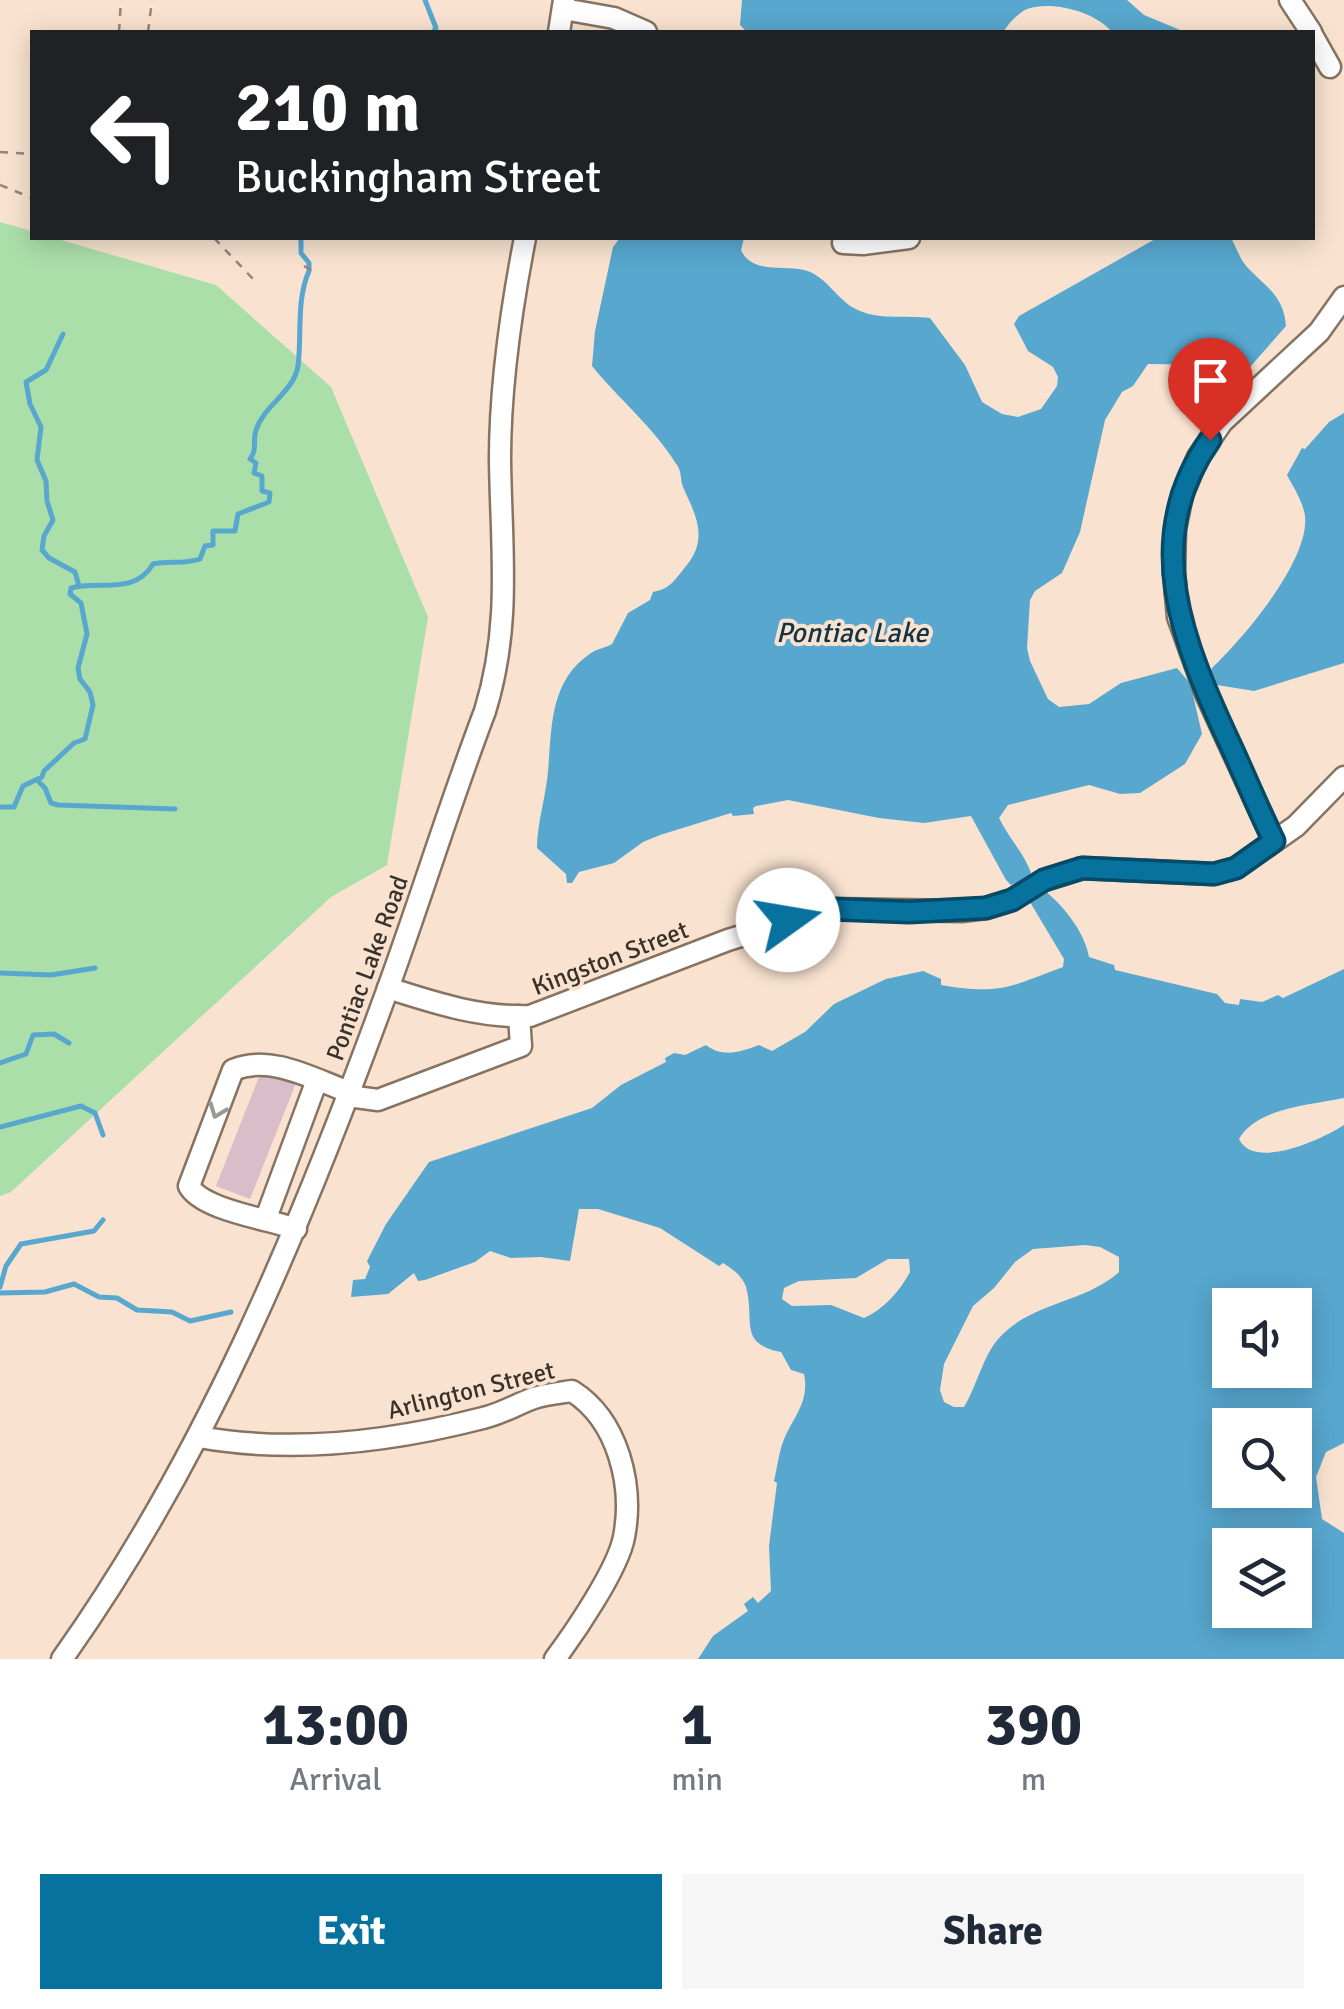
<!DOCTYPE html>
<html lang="en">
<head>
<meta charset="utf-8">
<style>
  body { margin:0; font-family:Signika,sans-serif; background:#f6f6f7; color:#1f2937; height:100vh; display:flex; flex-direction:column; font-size:38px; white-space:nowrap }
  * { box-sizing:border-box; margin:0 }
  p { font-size:32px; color:#747a83 }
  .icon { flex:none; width:55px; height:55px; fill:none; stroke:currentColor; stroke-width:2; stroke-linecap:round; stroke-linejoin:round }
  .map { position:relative; height:1659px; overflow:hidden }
  .drawer { display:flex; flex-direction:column; background:#fff; flex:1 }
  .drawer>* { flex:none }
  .top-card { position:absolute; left:30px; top:30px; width:1285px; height:210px; border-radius:0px; box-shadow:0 5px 25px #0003; background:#202124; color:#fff; overflow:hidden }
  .fabs { position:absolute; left:1212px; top:1288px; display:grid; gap:20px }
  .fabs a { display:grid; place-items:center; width:100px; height:100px; border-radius:0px; background:#fff; box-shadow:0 5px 25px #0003; font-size:50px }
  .pin { position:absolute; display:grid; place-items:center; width:85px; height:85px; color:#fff; margin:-102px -42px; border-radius:50% 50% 50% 0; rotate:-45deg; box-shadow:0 0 10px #0007 }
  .pin .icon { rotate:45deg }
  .me { position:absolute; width:110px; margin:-55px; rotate:77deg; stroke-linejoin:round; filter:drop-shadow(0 0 8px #0008) }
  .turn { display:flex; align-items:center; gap:35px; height:210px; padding:0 40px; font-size:45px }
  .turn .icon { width:130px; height:130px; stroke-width:2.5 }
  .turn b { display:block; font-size:70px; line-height:85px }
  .eta { display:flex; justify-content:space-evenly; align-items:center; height:170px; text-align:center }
  .eta b { font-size:60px; font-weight:700; line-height:70px }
  .primary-button { display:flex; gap:20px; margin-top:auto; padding:20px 40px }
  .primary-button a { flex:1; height:115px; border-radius:0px; background:#08729e; color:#fff; font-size:40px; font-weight:700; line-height:115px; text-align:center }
  .primary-button a+a { background:#f6f6f7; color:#1f2937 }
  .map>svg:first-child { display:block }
</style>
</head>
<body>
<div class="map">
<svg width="1344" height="1659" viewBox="0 0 1344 1659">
  <rect width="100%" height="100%" fill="#f9e3d0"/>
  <!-- green -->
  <path fill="#abdfaa" d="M0,222L32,231V238H54L216,285L331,387L428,617L387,865L331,897L11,1192L0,1196Z"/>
  <!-- water -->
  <g fill="#58a7cf" fill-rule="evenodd">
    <path d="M742,0H1127L1144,15L1185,32H1112C1096,12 1052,0 1027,9C1017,14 1009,23 1003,32H747L740,25Z"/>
    <path d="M620,238H744L741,250C752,274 782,265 804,270C828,276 837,302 860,311C881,320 907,315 930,318L965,365L982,402L1002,414L1018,417L1041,409L1057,386L1058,377L1053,367L1028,351L1014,324L1019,316L1157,238H1231C1236,247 1240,259 1247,267C1266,287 1284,296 1286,326L1243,375L1212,365L1148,364L1133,386L1122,392L1105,420L1080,532L1062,573L1035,591L1030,600L1027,648L1030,661L1048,699L1059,707L1089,704L1121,683L1177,668L1189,682L1209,675L1212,668C1243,639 1310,560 1305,516C1303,501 1292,485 1287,475L1302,448L1305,449L1329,422L1344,413V663L1254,691L1211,684L1196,690L1193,695L1202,734L1185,764L1140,793L1120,794L1089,785L1008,805L999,818C1008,837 1024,853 1031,873L1028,876L1038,892L1045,891C1064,906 1085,933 1089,957L1114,965L1115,970L1217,994L1225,1003L1239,1005L1240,999L1262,1002L1278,995L1283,998L1344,969V1098C1312,1105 1257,1107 1239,1139C1254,1171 1323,1139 1344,1125V1443L1326,1452L1316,1477L1322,1519L1344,1533V1659H698L713,1636L748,1611L744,1604L753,1597L758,1603L771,1591L769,1546L777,1483L774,1481C777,1469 779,1452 783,1442C792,1418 810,1403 804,1374L791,1370L781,1352C739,1344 754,1322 747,1291C745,1278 734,1270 723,1263L719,1266L660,1228L598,1209H579L570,1261L541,1257L511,1258L490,1251L475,1262L425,1280L418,1281L414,1273L388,1294L351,1297L353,1280L365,1279L370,1267L367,1261L386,1224L429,1162L592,1108L621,1085L666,1062L665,1058L674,1053L685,1055L706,1045C723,1058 740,1052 759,1045L772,1051L805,1032L834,1004L886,979L923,971L941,979V985C999,995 1010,987 1063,967L1064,959L1018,882L1011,885L1006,880L971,816L924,823L879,818L788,800L756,806L753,808L754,814L733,816L731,813L660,835L643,842L614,863L579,872L572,883H567L566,874L537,848C537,822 546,797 548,771C552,728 549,681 591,653C596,649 606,648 612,644L628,613L650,600L653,592C671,589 675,579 687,565C709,537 695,514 683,487C680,479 682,472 677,465C654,428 619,399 592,366L595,331L613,247ZM1085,1245L1100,1247L1119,1257V1272C1085,1303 1032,1302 1000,1337C983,1355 977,1386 964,1407H954L944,1402L940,1390L944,1364L973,1306L994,1288L1015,1262L1033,1249ZM888,1259H909L910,1272C900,1291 884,1309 864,1318L831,1305L792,1306L782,1299L784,1288L799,1281L856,1278ZM1230,1305H1295V1370H1230ZM1230,1425H1295V1490H1230ZM1230,1545H1295V1610H1230Z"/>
  </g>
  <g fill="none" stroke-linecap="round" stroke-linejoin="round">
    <!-- stream -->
    <g stroke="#58a7cf" stroke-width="5">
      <path d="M425,0L436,28L433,32"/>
      <path d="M63,334L46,370L26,382L30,404L41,427L37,460L46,481L47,501L53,520L44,536L42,550L49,558L75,572L79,586"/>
      <path d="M37,780L45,788L51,803L58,805L175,809"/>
      <path d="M0,807H14L23,786L42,777L44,771L74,743L85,739L93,705L90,692L80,679L78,668L87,634L81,603L70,594L71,588C99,580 134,596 153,564C170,560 182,565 200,559L205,546L213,545V531H235L238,514L269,502L270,493L262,491V476L254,473L256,463L250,459C258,448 252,442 256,430C264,405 294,392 298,366C302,335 296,300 309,271V263L301,253V238"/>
      <path d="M0,973L51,975L95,968"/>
      <path d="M0,1063L26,1054L33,1035L54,1034L69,1043"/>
      <path d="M0,1127L81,1106L95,1113L103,1135"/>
      <path d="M0,1287L6,1266L21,1244L94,1231L103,1220"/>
      <path d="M0,1293L45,1292L74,1284L99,1297L117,1298L137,1310L172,1312L190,1321L231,1312"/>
    </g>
  </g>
  <!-- building -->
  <path fill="#d9bdc8" d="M264,1064L298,1078L250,1199L216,1186Z"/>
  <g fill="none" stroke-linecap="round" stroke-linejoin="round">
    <defs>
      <g id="minor">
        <path d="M1290,0L1311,32"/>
        <path d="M563,9L614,18L646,32"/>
        <path d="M559,32L564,0"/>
        <path d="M1312,35L1330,67"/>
        <path d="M843,243L863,244L909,238"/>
        <path d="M1274,841L1206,694L1178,617L1174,573L1175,529L1182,495L1198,457L1222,422L1319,332L1344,297"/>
        <path d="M388,988C435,1003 480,1018 530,1016L728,940L830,909L961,911L986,908L1012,900L1044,880L1083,868L1214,874L1236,868L1296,826L1344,777"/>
        <path d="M348,1096L378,1100L521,1046L519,1016"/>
        <path d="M266,1218L317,1080"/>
        <path d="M296,1229C269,1219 202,1210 189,1186L233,1070C271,1054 313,1079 349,1092"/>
        <path d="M199,1437C293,1454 390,1442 483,1418C501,1414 517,1404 534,1398C546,1394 559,1393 572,1391C618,1420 634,1485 624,1537C618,1569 575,1632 555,1659"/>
        <path d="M62,1659C207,1455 302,1224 387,991C421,898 450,803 485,711C512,624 501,547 500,459C500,384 511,310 525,238"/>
      </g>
    </defs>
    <!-- minor casing -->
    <use href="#minor" stroke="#867362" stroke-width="25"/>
    <!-- path -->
    <g stroke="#958579" stroke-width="2.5" stroke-dasharray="8 8" stroke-linecap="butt">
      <path d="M119,32L121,0"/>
      <path d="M148,32L152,0"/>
      <path d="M0,152L32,154"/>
      <path d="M0,185L32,198"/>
      <path d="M214,238L255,281"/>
      <path d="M304,266L317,273"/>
    </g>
    <!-- minor -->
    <use href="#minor" stroke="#fff" stroke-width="20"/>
  </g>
  <!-- one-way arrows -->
  <defs><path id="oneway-chevron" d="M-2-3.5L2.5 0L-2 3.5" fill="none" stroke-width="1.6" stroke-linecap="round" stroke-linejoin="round" transform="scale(2.5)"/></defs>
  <use stroke="#9c9894" href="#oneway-chevron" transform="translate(217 1111) rotate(111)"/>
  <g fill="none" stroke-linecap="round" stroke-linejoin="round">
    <defs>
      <path id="route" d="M788,920L830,909L909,912L986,908L1012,900L1044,880L1082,868L1214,874L1236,868L1274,841C1258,809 1245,776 1230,744C1184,645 1139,540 1210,440"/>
    </defs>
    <!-- route casing -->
    <use href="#route" stroke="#054a67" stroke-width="25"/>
    <!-- route -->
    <use href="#route" stroke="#08729e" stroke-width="18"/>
  </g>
  <g text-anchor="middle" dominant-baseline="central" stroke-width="8" stroke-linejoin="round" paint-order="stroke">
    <!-- street labels -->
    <g font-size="25" fill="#3a312a" stroke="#f9e3d0">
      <text transform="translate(610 958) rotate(-21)">Kingston Street</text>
      <text transform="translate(367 968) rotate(-70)">Pontiac Lake Road</text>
      <text transform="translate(471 1390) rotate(-14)">Arlington Street</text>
    </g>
    <!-- water labels -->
    <g font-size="28" font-style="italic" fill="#113546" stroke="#f9e3d0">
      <text x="852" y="633">Pontiac Lake</text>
    </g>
  </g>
</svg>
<div class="fabs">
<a><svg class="icon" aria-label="sound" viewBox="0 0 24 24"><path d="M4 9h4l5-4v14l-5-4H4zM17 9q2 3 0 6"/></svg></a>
<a><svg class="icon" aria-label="search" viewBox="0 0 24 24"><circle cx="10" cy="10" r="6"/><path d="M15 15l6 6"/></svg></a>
<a><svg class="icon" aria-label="layers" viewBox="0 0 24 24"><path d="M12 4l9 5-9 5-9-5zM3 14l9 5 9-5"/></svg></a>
</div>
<div class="pin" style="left:1210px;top:440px;background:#d93025"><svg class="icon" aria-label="arrive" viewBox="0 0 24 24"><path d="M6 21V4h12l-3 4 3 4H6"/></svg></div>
<svg class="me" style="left:788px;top:920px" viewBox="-20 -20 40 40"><circle r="19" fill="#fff"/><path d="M0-13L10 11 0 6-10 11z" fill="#08729e"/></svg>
<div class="top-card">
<div class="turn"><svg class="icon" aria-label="left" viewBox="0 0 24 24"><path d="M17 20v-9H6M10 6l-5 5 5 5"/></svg><div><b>210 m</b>Buckingham Street</div></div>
</div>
</div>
<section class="drawer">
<div class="eta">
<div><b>13:00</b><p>Arrival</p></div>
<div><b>1</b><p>min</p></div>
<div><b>390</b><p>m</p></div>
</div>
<div class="primary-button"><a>Exit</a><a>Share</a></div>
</section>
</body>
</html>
